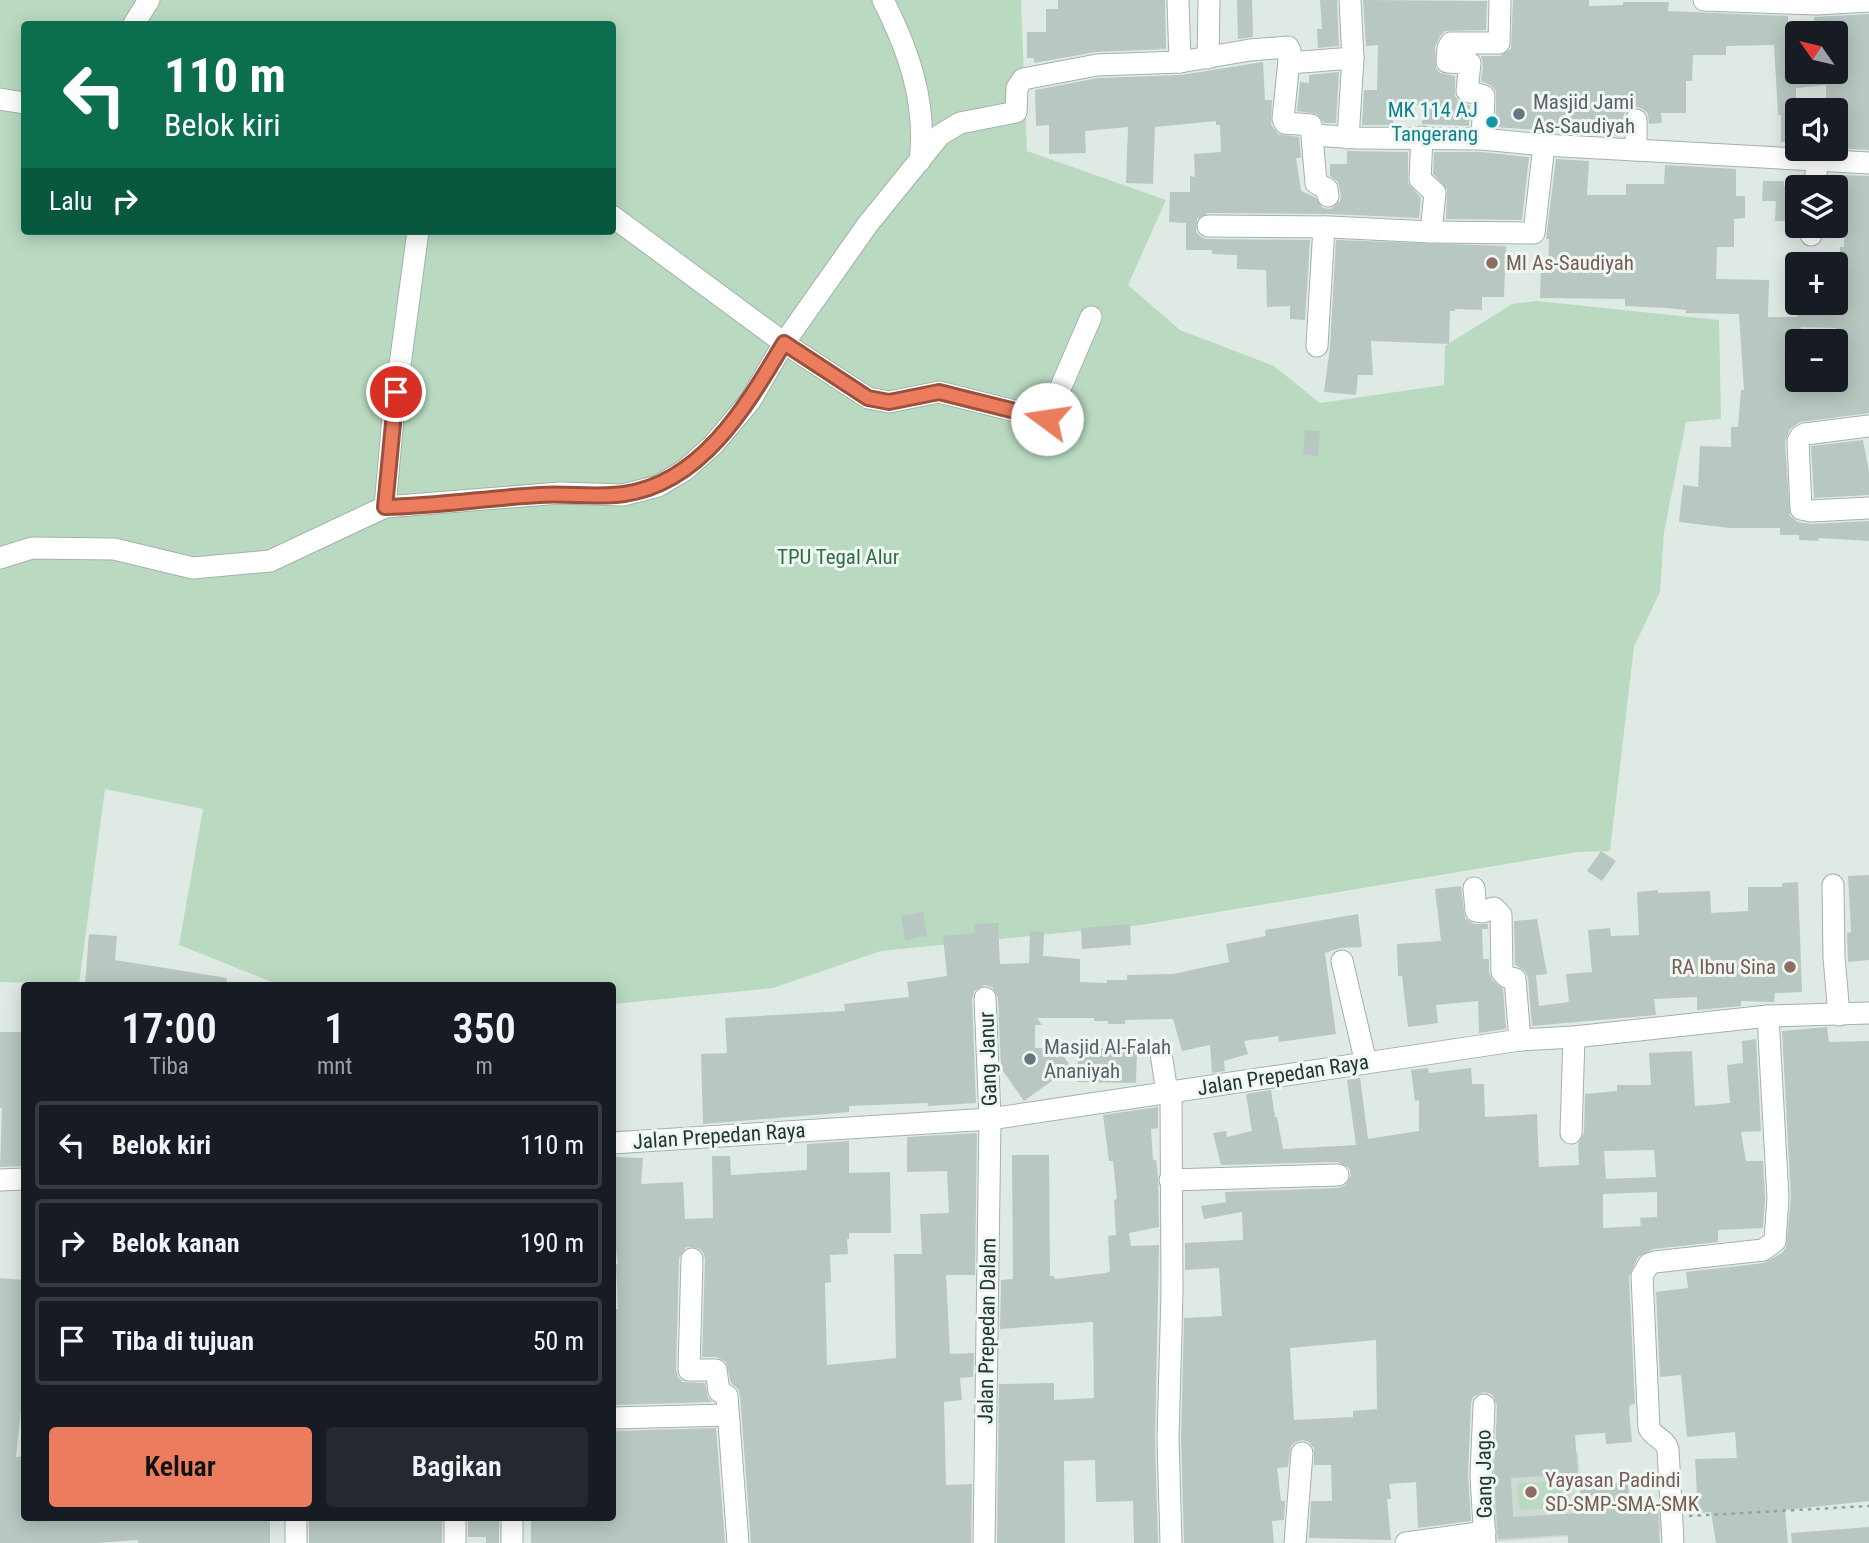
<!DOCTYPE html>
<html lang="id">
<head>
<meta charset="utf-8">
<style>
  body { margin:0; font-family:"Roboto Condensed",sans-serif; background:#242831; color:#f1f3f6; height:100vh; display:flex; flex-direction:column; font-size:26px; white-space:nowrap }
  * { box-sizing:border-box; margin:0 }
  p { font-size:23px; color:#9ea1a6 }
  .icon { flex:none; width:38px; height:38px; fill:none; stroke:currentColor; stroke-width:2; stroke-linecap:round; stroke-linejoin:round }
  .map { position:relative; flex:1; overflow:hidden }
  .side { position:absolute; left:21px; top:982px; width:595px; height:539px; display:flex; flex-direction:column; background:#171b24; border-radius:7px; box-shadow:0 4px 18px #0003 }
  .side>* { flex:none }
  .top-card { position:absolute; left:21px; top:21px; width:595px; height:214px; border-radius:7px; box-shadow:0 4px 18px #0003; background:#0b6e4f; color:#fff; overflow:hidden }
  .needle { width:46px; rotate:304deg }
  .tools { position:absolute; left:1785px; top:21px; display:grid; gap:14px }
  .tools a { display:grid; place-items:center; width:63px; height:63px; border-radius:7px; background:#171b24; box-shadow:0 4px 18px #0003; font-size:35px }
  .pin { position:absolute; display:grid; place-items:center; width:60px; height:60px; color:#fff; margin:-30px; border:4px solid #fff; border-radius:50%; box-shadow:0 2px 7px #0007 }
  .me { position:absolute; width:77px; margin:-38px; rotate:284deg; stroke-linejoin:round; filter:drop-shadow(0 0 5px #0008) }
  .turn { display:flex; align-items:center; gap:24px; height:147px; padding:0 28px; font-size:32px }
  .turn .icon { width:91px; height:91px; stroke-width:2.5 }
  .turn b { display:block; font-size:49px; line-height:60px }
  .then { display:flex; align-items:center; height:66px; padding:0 28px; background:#0003; gap:14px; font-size:26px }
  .eta { display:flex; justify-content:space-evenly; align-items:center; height:119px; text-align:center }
  .eta b { font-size:42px; font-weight:600; line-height:49px }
  .action { display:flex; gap:14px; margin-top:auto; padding:14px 28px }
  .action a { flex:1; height:80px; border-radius:7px; background:#eb7c5d; color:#111; font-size:28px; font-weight:600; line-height:80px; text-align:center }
  .action a+a { background:#242831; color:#f1f3f6 }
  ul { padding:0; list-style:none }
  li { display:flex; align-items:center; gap:21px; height:88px; margin:0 14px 10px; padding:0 14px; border:4px solid #363941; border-radius:7px }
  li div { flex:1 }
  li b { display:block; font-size:26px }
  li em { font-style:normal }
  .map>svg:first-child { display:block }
</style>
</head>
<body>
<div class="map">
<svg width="1869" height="1543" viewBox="0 0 1869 1543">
  <rect width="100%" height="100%" fill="#e0eae5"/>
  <!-- built -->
  <path fill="#cedad4" d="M1578,1452L1580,1481H1575L1576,1511L1660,1503L1662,1530L1489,1542L1485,1457Z"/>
  <!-- green -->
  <g fill="#b9dac1" fill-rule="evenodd">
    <path d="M0,0H1021L1027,151L1166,200L1128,285L1180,330L1274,366L1320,403L1444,385L1445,346L1512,304L1537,301L1719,320L1721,419L1686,422L1664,532L1660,592L1634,647L1610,851L1578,852L1141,925L881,951L773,988L613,1004L612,985H279L179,945L203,809L105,789L79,984L0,982ZM24,24H612V231H24Z"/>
    <path d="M1569,1480L1570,1507L1519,1510L1517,1483Z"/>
  </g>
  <!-- building -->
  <g fill="#b8c7c1" fill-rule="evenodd">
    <path d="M1058,0H1165L1166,49L1096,52L1034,63V58H1027V32H1046V9H1058Z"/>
    <path d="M1237,0H1252L1253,37L1238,39Z"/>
    <path d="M1320,0H1337L1339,46L1318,48L1317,29H1322Z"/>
    <path d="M1363,0L1487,1L1486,30L1445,31L1440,36L1435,47L1436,68L1440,73L1455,76V96L1459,101L1470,106L1469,126L1422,124L1423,105L1394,104L1393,125H1362L1364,90H1377L1378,45L1366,46Z"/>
    <path d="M1513,0H1589V6L1623,5V2H1669L1668,11L1788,16V32H1797V74L1841,73L1839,33H1814V17L1869,14V150L1836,148V110H1826V85L1796,88V142H1781V115H1778L1774,45L1726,46V55H1693L1692,81H1686V113H1661L1662,123L1649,124L1648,114L1643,109L1637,107L1630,108L1624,114L1623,125H1621V136L1496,127V91L1492,86L1481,81L1483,64L1481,56H1500L1511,49Z"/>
    <path d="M1263,62L1265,100H1272L1271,125L1278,134L1299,137L1301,158H1296L1301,191L1315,197L1323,208L1331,209L1340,201L1341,195L1338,182L1330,176V164H1347V151L1408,152V183L1421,198L1419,218L1330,214L1208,213L1197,219L1196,232L1201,237L1207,239L1310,240L1305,320L1290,319V306L1267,307L1266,270L1237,269V255L1212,254V250H1186V223L1169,222L1170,192H1190V176L1195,177L1194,154L1221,152L1220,125H1216V121L1155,127L1153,184L1126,183L1128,127L1085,131L1086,153L1049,154V125L1036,126L1035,90L1098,78L1181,75Z"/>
    <path d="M1339,72L1336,123H1324L1317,114L1297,111L1300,82L1309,83V75Z"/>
    <path d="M1434,152H1481L1529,157L1522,220L1446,219L1447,189L1433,174Z"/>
    <path d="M1556,159L1589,161L1587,195H1626V184H1664L1665,165L1736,169V196H1745V218L1734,219V247H1717L1716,279L1769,280L1768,317H1797V303H1841L1842,275H1839L1840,264H1800V252H1840V247H1844L1845,196H1841V175L1869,176V413L1800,422L1790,429L1785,442L1790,516L1798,522L1811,524L1869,521V541L1819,538L1818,541L1799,540V535H1780V528H1730L1679,522L1683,485L1698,487L1700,446L1731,447V427H1738L1741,390H1744L1739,314L1686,313V310L1667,308L1625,306V299L1540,298L1541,269L1548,270L1549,239H1546ZM1801,327L1836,328V380H1797V341H1801Z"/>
    <path d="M1763,181H1784V186H1797V221H1775L1776,201H1762Z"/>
    <path d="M1336,240L1506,246L1504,297H1482V310L1455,309V311H1450L1449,344L1371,341L1373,375H1358L1356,395L1324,392L1330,347Z"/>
    <path d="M1305,430L1320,431L1318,456L1303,455Z"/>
    <path d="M1863,440L1869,472V495L1814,498L1811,446Z"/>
    <path d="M1601,851L1616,861L1602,881L1587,871Z"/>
    <path d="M1869,875V960L1848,962L1847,933L1851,932L1848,876Z"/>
    <path d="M1798,882L1802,992L1775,993L1774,1002L1741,1001V1006L1697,1010V997L1654,999L1656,1015L1532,1026L1528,977L1524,970L1515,965L1514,921L1537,919L1547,974L1536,975L1539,1006L1569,1002L1566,974L1592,972L1588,930L1610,928L1611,936L1639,935L1637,892L1658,890V893L1710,891L1711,913L1748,911V887H1782V883Z"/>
    <path d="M1461,886L1465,918L1474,924H1488V929H1482L1483,959H1489V972L1492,980L1503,989L1506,1029L1479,1033L1478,1001L1436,1005L1438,1023L1408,1027L1402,976H1398L1397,944L1441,941L1435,889Z"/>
    <path d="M923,912L927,936L905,940L901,916Z"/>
    <path d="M1358,914L1362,947L1340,948L1325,953L1336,1034L1279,1042L1278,1036L1244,1041L1248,1054L1224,1061L1225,1071L1212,1073L1210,1045L1182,1051L1173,1019L1125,1020V1024H1108V1021H1094V1018H1037L1042,1025H1035V1048H1058L1071,1067L1024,1101L1001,1068L998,997L992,987L984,985L974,991L972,999L976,1103L928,1106V1103L849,1106V1112L703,1124L701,1054L727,1053L725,1018L845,1011L844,1004L909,997L907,982L947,976L943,936L975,933L974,924L998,923L1000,964L1029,963L1030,931L1044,932L1043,956L1080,959V982L1107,983V980H1127V975L1173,974L1229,962L1226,944L1266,936L1265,930Z"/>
    <path d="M1130,924L1131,945L1082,949L1081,928Z"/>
    <path d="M89,934L117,936L115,960L227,978L226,985H85Z"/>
    <path d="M1827,1027L1829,1042L1869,1041V1501L1785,1510L1788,1543H1716L1711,1512L1698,1513L1695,1459L1737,1458L1735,1432L1687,1437L1681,1375L1660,1377L1656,1292L1688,1288L1686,1272L1764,1263L1782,1253L1786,1248L1791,1197L1782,1031Z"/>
    <path d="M0,1032H24V1166L0,1167L2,1108H0Z"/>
    <path d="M1756,1039L1761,1131L1741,1132L1746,1161H1763L1765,1198L1763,1228L1718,1230V1242L1653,1249L1638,1257L1629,1277L1635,1404L1630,1405L1629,1410L1632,1442L1606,1444L1605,1433L1575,1435L1578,1474L1511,1478L1513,1517L1582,1513L1580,1486L1628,1482L1631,1510L1658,1508L1660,1543H1568V1535L1498,1539L1494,1476L1497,1405L1492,1394L1484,1392L1473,1397L1471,1404L1468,1475L1471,1521L1418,1528L1416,1482L1389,1484L1391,1499H1387L1391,1540L1309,1538L1311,1501H1332L1331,1465H1314V1448L1309,1442L1302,1440L1296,1442L1291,1446L1288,1467L1277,1468L1281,1501H1285L1284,1520L1272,1521L1274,1543H1184L1181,1439L1184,1318L1222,1316L1219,1268L1185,1270V1243L1243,1240L1242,1212L1204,1219L1201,1206L1226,1202L1225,1192L1339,1188L1345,1186L1351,1175L1349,1168L1338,1162L1221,1165L1213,1133L1226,1131L1227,1137L1252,1131L1246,1094L1271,1090L1275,1117H1277L1283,1149L1356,1145L1347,1080L1360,1078L1368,1139L1419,1131V1100L1415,1101L1411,1070L1428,1068L1429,1073L1471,1068L1472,1084H1484L1485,1117L1537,1114L1539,1167L1579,1165L1578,1144L1584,1133L1585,1094L1617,1091V1085H1651L1649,1053L1692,1051L1695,1106L1730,1103L1727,1065L1743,1063L1742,1041ZM1654,1150L1656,1177L1606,1179L1604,1151ZM1657,1192V1217L1640,1218L1641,1226L1603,1228V1194ZM1376,1340L1377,1409L1353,1411V1417L1294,1420L1290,1348Z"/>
    <path d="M1078,1048L1137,1049L1136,1083L1077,1082Z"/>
    <path d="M1158,1107V1128L1151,1129L1153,1160H1156L1158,1175L1159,1227L1129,1233L1131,1246L1159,1245L1155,1439L1158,1543H1134L1133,1501L1096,1502L1095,1460L1064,1461L1065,1543H997L999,1384L1054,1383V1400L1094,1398L1093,1322L1000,1329L1001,1280L1013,1279L1012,1155H1049L1050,1276H1054L1055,1279L1106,1273L1110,1271L1108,1236L1116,1235L1114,1200L1117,1199L1113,1161H1109L1103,1115Z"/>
    <path d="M977,1133L975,1275H946L950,1354L974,1353L973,1377L960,1378L962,1400L944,1402L946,1485L972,1484L971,1543H751L740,1395L738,1389L731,1383L726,1362L717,1357H702L705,1259L703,1252L698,1248L686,1247L679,1258L676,1370L678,1377L683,1382L705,1383L708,1398L712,1402L616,1405L615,1378H612V1342H616L615,1309H618L616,1264H618L612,1221V1157L643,1158L641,1184L683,1182L685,1219L713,1218L712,1156H730L731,1175L807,1170V1144L849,1141V1173L890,1172L891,1233H849V1239H847L848,1254L830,1255L831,1282L825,1283L827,1365L896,1358L894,1254H922L920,1214L949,1213L947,1171L907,1172V1137Z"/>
    <path d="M0,1278L24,1280V1381L16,1457L24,1456V1517H111V1520L138,1517H270V1543H138V1540L97,1543H0Z"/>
    <path d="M716,1428L725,1543H531V1517H612L615,1431Z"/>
    <rect x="309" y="1517" width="133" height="26"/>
    <path d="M468,1517H499V1543H486V1537H468Z"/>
    <path d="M1869,1527V1543H1792L1791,1533Z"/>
  </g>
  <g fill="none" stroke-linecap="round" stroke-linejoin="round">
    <defs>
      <g id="minor">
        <path d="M883,0C909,51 927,103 920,161"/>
        <path d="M1178,0L1180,62"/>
        <path d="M1704,0L1817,4L1869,1"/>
        <path d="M134,24L149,0"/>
        <path d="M1208,58L1209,0"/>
        <path d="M1289,63L1353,58"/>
        <path d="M0,99L24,103"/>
        <path d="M1636,120V150"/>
        <path d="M1313,135L1358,138L1482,139L1544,145L1869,163"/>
        <path d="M1348,138L1353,58L1350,0"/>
        <path d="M1482,139L1484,96L1467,91L1470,63L1447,62L1448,48L1451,43H1499L1500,0"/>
        <path d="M1815,187L1817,161"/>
        <path d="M612,216L784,343L868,398L889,402L939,392L1047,419L1091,317"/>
        <path d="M1208,226L1330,227L1431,232L1435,193L1420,179L1422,137"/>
        <path d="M1431,232L1534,233L1544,145"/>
        <path d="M1811,235L1812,226"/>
        <path d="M1317,346L1324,227"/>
        <path d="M1869,426L1805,434L1801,436L1798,441L1801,509L1811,511L1869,508"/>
        <path d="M385,507L560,493L623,495L658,486L685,470L713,445L750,401L784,343L868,224L940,135L960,123L1016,112L1017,88L1023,79L1097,65L1180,62L1250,50L1288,47L1290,51L1283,119L1285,123L1311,125L1316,183L1327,189L1328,196"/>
        <path d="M0,558L32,548L114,549L193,568L270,561L385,507L393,417L418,231"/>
        <path d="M1833,885L1834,957L1839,1015"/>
        <path d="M1474,888L1476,911L1482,912L1494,908L1501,915L1502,972L1507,977L1515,979L1520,1040"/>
        <path d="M1342,961L1366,1063"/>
        <path d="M1161,1053L1167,1093"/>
        <path d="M1571,1133L1574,1037"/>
        <path d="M612,1143L990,1119L1520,1040L1574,1037L1768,1016L1869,1013"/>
        <path d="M0,1180L24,1179"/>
        <path d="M1170,1180L1338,1175"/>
        <path d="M692,1259L689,1370H716L719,1391L727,1396L738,1543"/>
        <path d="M1484,1405L1481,1476L1485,1543"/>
        <path d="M612,1418L728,1415"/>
        <path d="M296,1517V1543"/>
        <path d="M455,1517V1543"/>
        <path d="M512,1517V1543"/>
        <path d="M984,1543L990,1119L985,998"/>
        <path d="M1171,1543L1168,1439L1172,1293L1171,1092"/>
        <path d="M1295,1543L1302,1453"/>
        <path d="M1406,1543L1485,1532"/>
        <path d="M1673,1543L1668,1449C1665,1439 1653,1437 1649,1428L1642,1276L1649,1264L1655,1262L1763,1250L1775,1241L1778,1198L1768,1016"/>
      </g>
    </defs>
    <!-- minor casing -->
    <use href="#minor" stroke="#a3b1ac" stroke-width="23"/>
    <!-- path -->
    <path stroke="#81ac9d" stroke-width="2.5" stroke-dasharray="3.5 5" stroke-linecap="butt" d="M1689,1516L1869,1506"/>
    <!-- minor -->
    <use href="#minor" stroke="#fff" stroke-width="21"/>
  </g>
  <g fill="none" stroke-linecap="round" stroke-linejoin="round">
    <defs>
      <path id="route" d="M396,392L385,507C437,506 487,498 539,495C567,493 596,498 624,494C702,483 747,405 784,343L868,398L889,402L939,392L1047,419"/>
    </defs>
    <!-- route casing -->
    <use href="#route" stroke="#99513c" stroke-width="18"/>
    <!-- route -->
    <use href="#route" stroke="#eb7c5d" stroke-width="12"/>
  </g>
  <!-- markers -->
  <g fill="#6b7280" stroke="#f0f7f3" stroke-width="2.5">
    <circle cx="1519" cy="114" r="7"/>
    <circle cx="1030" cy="1059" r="7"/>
  </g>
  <circle fill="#0f9aa8" stroke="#f0f7f3" stroke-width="2.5" cx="1492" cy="122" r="7"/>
  <g fill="#8d6e63" stroke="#f0f7f3" stroke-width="2.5">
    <circle cx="1492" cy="263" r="7"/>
    <circle cx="1790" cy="967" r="7"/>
    <circle cx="1531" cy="1492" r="7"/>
  </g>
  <g text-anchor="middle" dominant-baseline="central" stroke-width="6" stroke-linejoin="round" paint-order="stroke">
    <!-- worship labels -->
    <g font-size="21" fill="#5b616d" stroke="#f0f7f3" text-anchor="start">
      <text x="1533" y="102">Masjid Jami<tspan x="1533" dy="24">As-Saudiyah</tspan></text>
      <text x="1044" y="1047">Masjid Al-Falah<tspan x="1044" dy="24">Ananiyah</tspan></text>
    </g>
    <!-- culture labels -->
    <g font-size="21" fill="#0d838f" stroke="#f0f7f3" text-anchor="end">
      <text x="1478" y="110">MK 114 AJ<tspan x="1478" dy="24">Tangerang</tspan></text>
    </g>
    <!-- education labels -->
    <g font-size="21" fill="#785e54" stroke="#f0f7f3" text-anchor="start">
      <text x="1506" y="263">MI As-Saudiyah</text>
      <text x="1776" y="967" text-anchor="end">RA Ibnu Sina</text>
      <text x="1545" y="1480">Yayasan Padindi<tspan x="1545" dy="24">SD-SMP-SMA-SMK</tspan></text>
    </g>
    <!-- park labels -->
    <g font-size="21" fill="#2e6e45" stroke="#f0f7f3">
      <text x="838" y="557">TPU Tegal Alur</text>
    </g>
    <!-- street labels -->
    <g font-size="21" fill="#213932" stroke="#f0f7f3">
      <text transform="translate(988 1059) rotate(-92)">Gang Janur</text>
      <text transform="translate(1283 1075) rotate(-9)">Jalan Prepedan Raya</text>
      <text transform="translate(719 1136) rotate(-4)">Jalan Prepedan Raya</text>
      <text transform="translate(987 1331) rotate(-89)">Jalan Prepedan Dalam</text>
      <text transform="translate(1484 1474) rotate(-91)">Gang Jago</text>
    </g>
  </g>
</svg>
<div class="tools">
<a><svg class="needle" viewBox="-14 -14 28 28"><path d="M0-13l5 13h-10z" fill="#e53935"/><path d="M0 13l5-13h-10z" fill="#9ea1a6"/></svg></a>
<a><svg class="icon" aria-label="sound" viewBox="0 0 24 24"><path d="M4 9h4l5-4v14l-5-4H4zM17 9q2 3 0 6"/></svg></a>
<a><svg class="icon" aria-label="layers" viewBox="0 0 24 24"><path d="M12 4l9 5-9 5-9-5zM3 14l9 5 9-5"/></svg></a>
<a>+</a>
<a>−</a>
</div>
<div class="pin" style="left:396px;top:392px;background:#d93025"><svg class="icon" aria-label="arrive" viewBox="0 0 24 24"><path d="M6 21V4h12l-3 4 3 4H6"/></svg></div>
<svg class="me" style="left:1047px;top:419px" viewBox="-20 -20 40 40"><circle r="19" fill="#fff"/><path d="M0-13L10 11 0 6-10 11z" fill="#eb7c5d"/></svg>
<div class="top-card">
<div class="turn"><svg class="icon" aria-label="left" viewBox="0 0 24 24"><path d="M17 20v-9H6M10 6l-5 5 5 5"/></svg><div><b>110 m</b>Belok kiri</div></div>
<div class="then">Lalu<svg class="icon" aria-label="right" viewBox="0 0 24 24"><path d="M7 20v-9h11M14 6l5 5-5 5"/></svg></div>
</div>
<section class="side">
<div class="eta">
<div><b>17:00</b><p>Tiba</p></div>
<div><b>1</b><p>mnt</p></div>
<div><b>350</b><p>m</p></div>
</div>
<ul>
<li><svg class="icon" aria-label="left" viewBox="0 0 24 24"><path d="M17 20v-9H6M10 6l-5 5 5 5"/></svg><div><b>Belok kiri</b></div><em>110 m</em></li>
<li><svg class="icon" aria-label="right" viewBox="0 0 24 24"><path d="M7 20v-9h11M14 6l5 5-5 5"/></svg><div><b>Belok kanan</b></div><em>190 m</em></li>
<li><svg class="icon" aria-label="arrive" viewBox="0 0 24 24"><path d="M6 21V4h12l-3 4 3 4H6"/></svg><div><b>Tiba di tujuan</b></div><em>50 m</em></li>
</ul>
<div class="action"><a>Keluar</a><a>Bagikan</a></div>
</section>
</div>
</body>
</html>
